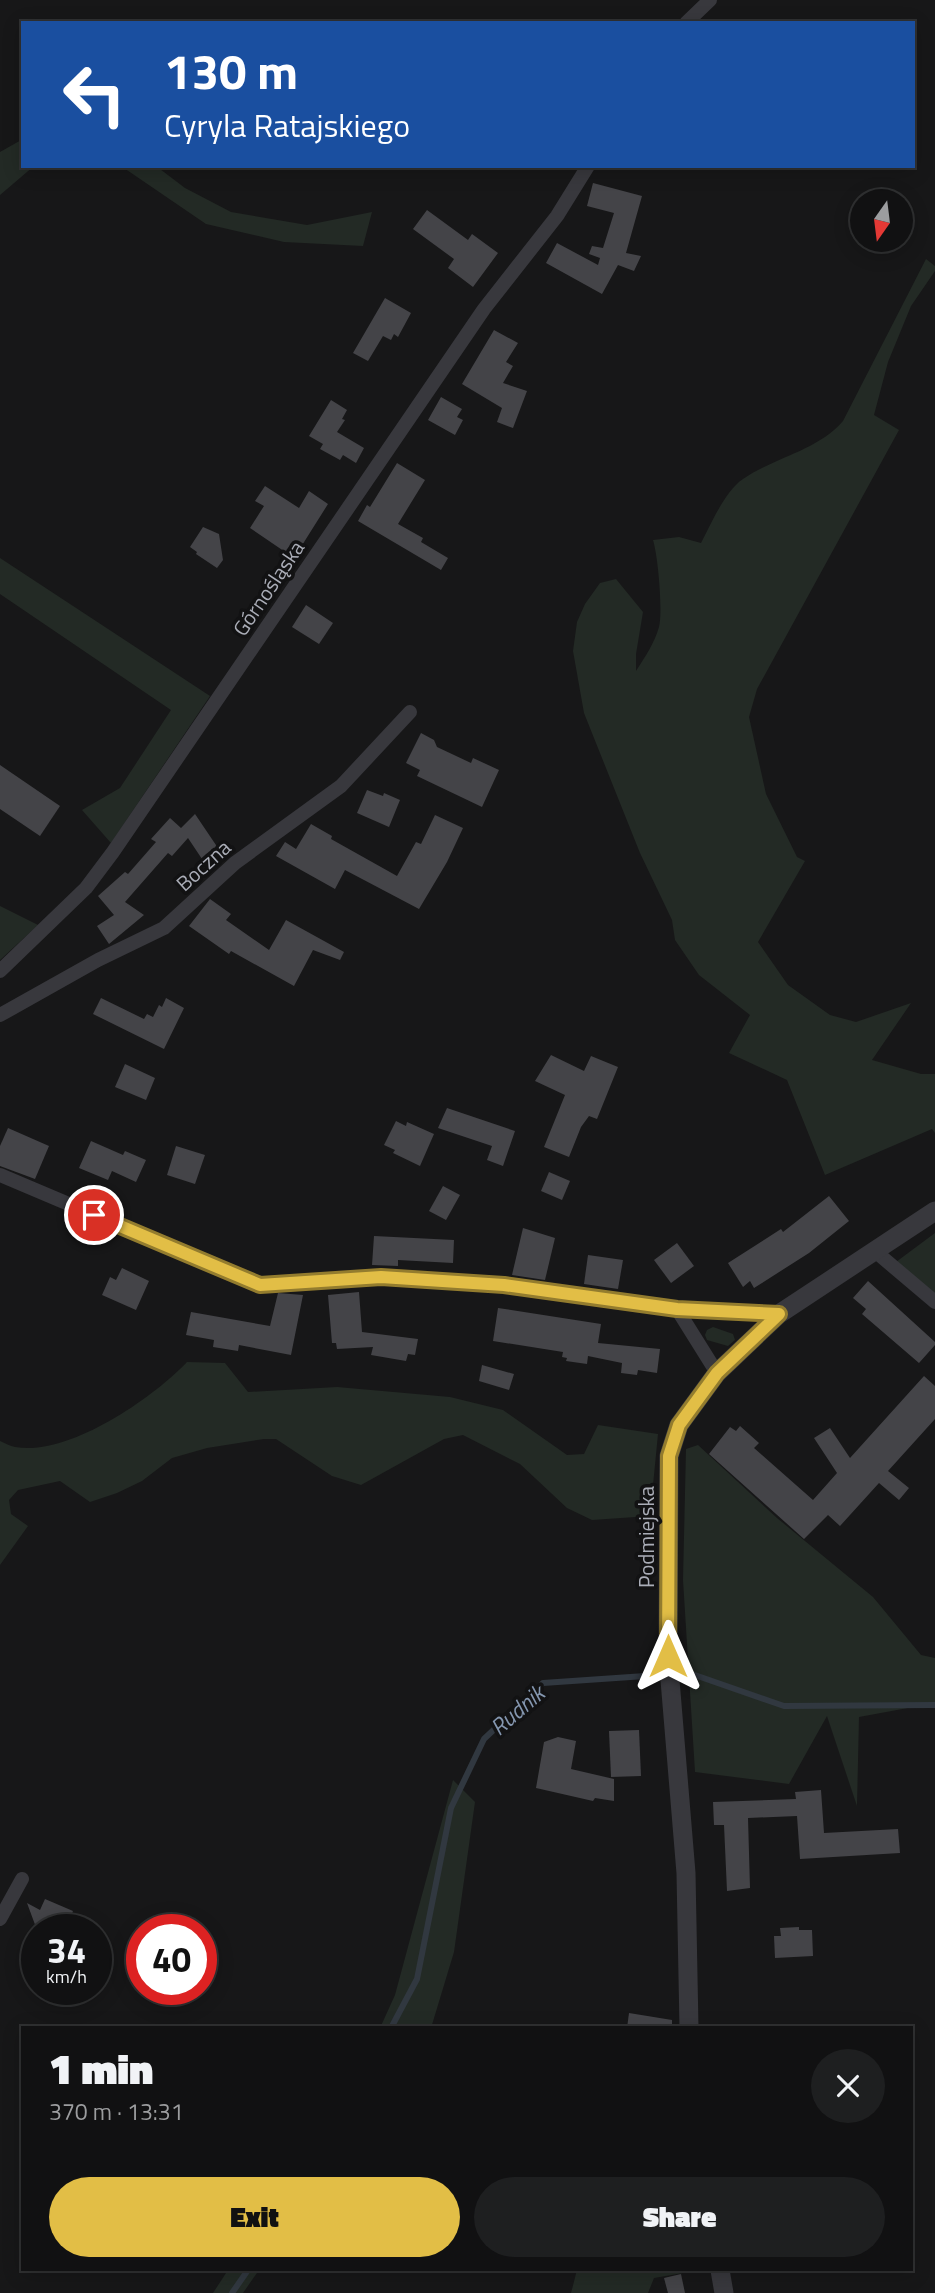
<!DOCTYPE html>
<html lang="en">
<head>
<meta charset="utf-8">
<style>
  body { margin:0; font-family:"Titillium Web",sans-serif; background:#1e1f20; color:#f1f3f6; height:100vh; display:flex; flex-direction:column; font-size:26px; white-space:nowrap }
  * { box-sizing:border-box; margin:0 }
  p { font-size:23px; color:#9c9d9f }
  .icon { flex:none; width:38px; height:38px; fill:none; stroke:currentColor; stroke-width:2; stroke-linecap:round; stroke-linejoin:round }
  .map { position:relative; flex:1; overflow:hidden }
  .side { position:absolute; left:21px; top:2026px; width:892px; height:245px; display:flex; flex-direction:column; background:#111112; border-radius:0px; box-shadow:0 4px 18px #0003,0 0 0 2px #303132 }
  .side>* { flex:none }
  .top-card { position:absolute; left:21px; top:21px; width:894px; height:147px; border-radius:0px; box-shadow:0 4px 18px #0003,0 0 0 2px #303132; background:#1a4fa0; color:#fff; overflow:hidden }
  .needle { width:46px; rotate:194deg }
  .fabs { position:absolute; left:850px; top:189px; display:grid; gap:14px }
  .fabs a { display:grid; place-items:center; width:63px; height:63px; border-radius:50%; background:#111112; box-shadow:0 4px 18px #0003,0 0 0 2px #303132; font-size:35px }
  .speed { position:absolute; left:21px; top:1914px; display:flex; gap:14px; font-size:35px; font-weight:700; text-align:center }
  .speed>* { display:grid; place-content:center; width:91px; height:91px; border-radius:50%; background:#111112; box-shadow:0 4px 18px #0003,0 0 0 2px #303132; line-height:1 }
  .speed small { font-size:18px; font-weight:400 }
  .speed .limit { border:10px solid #d22; background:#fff; color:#111 }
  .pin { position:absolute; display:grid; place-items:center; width:60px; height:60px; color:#fff; margin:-30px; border:4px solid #fff; border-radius:50%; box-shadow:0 2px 7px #0007 }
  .me { position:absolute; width:77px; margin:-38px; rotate:0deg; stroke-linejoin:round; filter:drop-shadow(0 0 5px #0008) }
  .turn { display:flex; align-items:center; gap:24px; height:147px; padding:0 28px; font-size:32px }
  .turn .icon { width:91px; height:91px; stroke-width:2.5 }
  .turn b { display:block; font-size:49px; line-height:60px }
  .round { display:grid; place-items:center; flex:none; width:74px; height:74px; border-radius:37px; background:#1e1f20 }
  .headline { display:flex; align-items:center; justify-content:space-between; height:119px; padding:0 28px }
  h1 { font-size:42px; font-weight:800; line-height:52px }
  .primary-button { display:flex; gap:14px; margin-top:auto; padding:14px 28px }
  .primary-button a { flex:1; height:80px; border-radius:42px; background:#e2be46; color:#111; font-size:28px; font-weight:800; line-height:80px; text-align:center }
  .primary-button a+a { background:#1e1f20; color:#f1f3f6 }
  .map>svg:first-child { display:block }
</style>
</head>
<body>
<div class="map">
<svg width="935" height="2293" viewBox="0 0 935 2293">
  <rect width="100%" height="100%" fill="#171718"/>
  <!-- green -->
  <g fill="#232a25">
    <path d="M23,139V166H34L0,195V152Z"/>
    <path d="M121,166H156L185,188L231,212L307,225L372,212L363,246L284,242L206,224Z"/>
    <path d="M926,259L935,266V271L911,306L888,362L874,415L899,430L757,689L749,717L766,794L797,857L805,861L758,942L788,985L830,1015L856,1022L911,1003L872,1060L921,1074H935V1133L932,1129L825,1175L787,1080L729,1053L750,1015L699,975L675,940L672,920L640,853L584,713L573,651L577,622L585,604L600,583L616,579L643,612L636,654V671C645,657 655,642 659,627C663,611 658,556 653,540L679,537L701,543C711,524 725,491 743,479C775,457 817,451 843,421Z"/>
    <path d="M0,558L210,696L111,843L82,810L120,788L171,710L0,594Z"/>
    <path d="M0,906L38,925L0,960Z"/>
    <path d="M935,1233V1295L896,1262Z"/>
    <path d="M713,1327L733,1334L735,1340L728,1346L707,1340L705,1335L707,1330Z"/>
    <path d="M187,1362L225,1363L248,1392L337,1387L450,1397L503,1410L567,1455L584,1454L598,1425L658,1434L650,1516L592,1520L567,1508L520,1464L463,1435L444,1439L361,1485L332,1476L276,1439H264L207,1448L172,1458L142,1481L117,1493L90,1502L60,1481L18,1490L9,1500L11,1514L28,1526L0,1565V1441C5,1443 10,1446 15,1447C68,1457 153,1398 187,1362Z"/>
    <path d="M698,1445L777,1518L873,1597L921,1655L935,1658V1703L859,1717L857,1806L827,1716L789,1784L695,1772L683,1580L686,1449Z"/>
    <path d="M453,1780L475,1802L454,1952L431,2028H380L395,1995Z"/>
    <path d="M228,2270H259L243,2293H213Z"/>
    <path d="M577,2270H700L654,2278L648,2293H571Z"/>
  </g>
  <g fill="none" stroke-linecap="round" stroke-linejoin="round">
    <!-- stream -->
    <g stroke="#313840" stroke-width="6">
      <path d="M391,2028L417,1979L451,1808L484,1739L543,1683L689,1673L784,1706L935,1705"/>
      <path d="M232,2293L248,2270"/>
    </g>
  </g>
  <!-- building -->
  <g fill="#444448">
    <path d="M593,183L642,196L626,253L641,256L634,271L618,265L602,294L546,263L557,243L598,265L600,258L589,254L592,246L603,248L614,213L587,206Z"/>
    <path d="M427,210L468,240L472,234L498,253L473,287L448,268L454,259L413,229Z"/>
    <path d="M385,298L411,313L398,337L394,334L391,340L383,336L368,361L353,353Z"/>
    <path d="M494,330L518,343L506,362L513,366L503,383L527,391L513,428L497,422L502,408L462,384Z"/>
    <path d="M441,397L462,409L457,417L463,420L455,435L428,420Z"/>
    <path d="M331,400L347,410L342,419L345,420L337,432L364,448L356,463L343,455L340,460L320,449L323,444L309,436Z"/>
    <path d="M397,463L425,480L398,524L423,538L421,542L448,558L441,570L358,521L367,505L370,507Z"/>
    <path d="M265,486L299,508L309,491L328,504L294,558L250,528L264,506L255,501Z"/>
    <path d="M203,527L219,534L223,560L217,568L196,554L197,552L190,547Z"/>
    <path d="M306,605L333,623L319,644L292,627Z"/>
    <path d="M421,733L434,740L437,747L471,763L473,758L499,770L482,807L417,776L420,770L406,763Z"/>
    <path d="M0,765L60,806L40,836L0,809Z"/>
    <path d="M367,790L383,796L384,793L400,800L389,827L357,813Z"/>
    <path d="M195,814L220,851L204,862L188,838L172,856L168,853L125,902L144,915L109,944L97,926L114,915L98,896L125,872L128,874L156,842L151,839L170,818L181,828Z"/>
    <path d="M435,815L463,828L447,862L419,909L345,870L335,889L276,856L285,842L296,849L311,824L332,836L331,839L397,876L416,842L421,844Z"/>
    <path d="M210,899L231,914L226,920L269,950L286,920L344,952L340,960L313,950L294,986L231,951L229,954L189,926Z"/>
    <path d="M101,998L144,1019L147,1014L153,1017L159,1005L162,1007L166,998L184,1008L164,1049L93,1014Z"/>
    <path d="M551,1055L584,1071L591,1056L618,1067L597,1119L589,1116L581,1127L569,1157L544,1147L565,1095L535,1081Z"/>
    <path d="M125,1064L155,1078L146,1100L115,1087Z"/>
    <path d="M447,1108L515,1131L503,1166L487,1160L492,1146L438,1128Z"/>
    <path d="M396,1121L406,1126L407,1122L434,1134L420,1166L393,1153L395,1150L384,1145Z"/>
    <path d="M8,1128L49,1146L35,1179L0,1166V1146Z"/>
    <path d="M91,1141L123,1155L125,1151L146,1160L136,1182L112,1171L108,1180L79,1168Z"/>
    <path d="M176,1146L205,1155L195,1184L167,1175Z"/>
    <path d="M549,1172L570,1181L562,1200L541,1191Z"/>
    <path d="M443,1186L460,1195L446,1220L429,1211Z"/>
    <path d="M829,1196L849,1221L809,1253L754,1288L750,1281L743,1287L728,1263L781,1229L783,1232Z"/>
    <path d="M523,1228L555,1238L545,1280L512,1275Z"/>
    <path d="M374,1236L454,1240L453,1263L398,1260V1266L372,1265Z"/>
    <path d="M677,1243L694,1266L671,1283L654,1260Z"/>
    <path d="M588,1255L623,1260L618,1289L584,1284Z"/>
    <path d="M122,1268L149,1281L136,1310L102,1295L110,1277L116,1280Z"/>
    <path d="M868,1281L935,1342V1345L919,1363L862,1314L866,1309L853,1298Z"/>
    <path d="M359,1292L362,1332L418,1339L415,1355L408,1354L406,1361L371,1355L373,1347L337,1349L336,1343H332L328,1295Z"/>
    <path d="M278,1293L303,1295L291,1355L239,1345L238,1351L213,1347L214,1340L186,1335L191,1312L270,1326Z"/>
    <path d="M498,1308L601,1324L598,1343L660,1349L657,1373L638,1370L637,1375L621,1373L622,1363L588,1356L587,1364L566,1361L567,1358L562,1357L563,1352L493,1341Z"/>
    <path d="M482,1365L514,1374L509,1390L479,1381Z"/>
    <path d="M924,1376L935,1386V1419L888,1471L909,1488L899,1500L879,1483L840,1526L828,1515L804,1539L709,1454L730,1427L736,1431L740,1426L759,1443L754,1448L813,1500L837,1473L814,1438L830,1428L850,1458Z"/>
    <path d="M639,1730L641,1776L611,1777L609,1731Z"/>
    <path d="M558,1737L576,1741L571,1769L614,1779V1801L595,1798L593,1801L536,1788L544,1742Z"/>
    <path d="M821,1790L824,1833L898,1829L900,1853L800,1859L797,1816L748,1818L750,1888L727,1891L724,1825H714L713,1802L796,1799L795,1792Z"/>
    <path d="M45,1899L73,1911L65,1930H37L27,1903L40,1910Z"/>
    <path d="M799,1927V1930H812L813,1956L775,1958L774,1936H781L780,1928Z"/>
    <path d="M629,2013L672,2020V2028H627Z"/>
    <path d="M681,2274L685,2293H668L664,2278Z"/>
  </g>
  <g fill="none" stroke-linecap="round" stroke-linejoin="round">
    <!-- minor -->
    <g stroke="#38383d" stroke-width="14">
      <path d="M686,23L710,0"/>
      <path d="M0,971L86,888L113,852L484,309L557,216L588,166"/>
      <path d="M0,1015L98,960L164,928L235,863L341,786L410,712"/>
      <path d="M0,1175L260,1285L381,1277L504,1285L677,1309L779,1314"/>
      <path d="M876,1252L935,1302"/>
      <path d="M677,1309L717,1373"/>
      <path d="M0,1919L22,1879"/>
    </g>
    <!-- tertiary -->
    <g stroke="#38383d" stroke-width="19">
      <path d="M689,2028L686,1873L668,1656L669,1456L679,1425L717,1373L779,1314L935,1211"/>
      <path d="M720,2270L724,2293"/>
    </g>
  </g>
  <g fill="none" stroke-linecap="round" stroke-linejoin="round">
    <defs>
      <path id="route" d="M94,1215L260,1285L381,1277L504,1285L677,1309L779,1314L717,1373L679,1425L669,1456L668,1656"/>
    </defs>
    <!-- route casing -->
    <use href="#route" stroke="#937c2e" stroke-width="18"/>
    <!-- route -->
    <use href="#route" stroke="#e2be46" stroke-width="12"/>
  </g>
  <g text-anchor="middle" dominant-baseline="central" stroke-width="7" stroke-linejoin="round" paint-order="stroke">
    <!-- street labels -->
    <g font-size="21" fill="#aaadb7" stroke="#121213">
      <text transform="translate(268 588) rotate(-56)">Górnośląska</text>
      <text transform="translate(203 865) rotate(-42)">Boczna</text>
      <text transform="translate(646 1537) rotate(-90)">Podmiejska</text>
    </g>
    <!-- water labels -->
    <g font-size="23" font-style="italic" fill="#8496af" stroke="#121213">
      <text transform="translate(517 1710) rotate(-41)">Rudnik</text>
    </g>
  </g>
</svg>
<div class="fabs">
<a><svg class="needle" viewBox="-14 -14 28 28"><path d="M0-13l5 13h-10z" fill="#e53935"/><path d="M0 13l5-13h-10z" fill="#9c9d9f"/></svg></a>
</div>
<div class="speed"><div>34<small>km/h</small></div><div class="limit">40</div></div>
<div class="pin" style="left:94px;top:1215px;background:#d93025"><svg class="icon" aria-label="arrive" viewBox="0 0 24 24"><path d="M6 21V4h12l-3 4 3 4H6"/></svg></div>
<svg class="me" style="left:668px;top:1656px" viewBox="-20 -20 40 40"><path d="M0-17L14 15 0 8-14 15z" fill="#e2be46" stroke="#fff" stroke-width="4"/></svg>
<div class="top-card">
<div class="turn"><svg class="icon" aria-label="left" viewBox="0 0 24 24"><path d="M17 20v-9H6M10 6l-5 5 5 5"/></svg><div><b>130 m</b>Cyryla Ratajskiego</div></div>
</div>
<section class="side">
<div class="headline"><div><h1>1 min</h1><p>370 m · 13:31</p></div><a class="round"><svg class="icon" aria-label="close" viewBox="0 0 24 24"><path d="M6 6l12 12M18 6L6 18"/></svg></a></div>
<div class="primary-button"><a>Exit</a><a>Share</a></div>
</section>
</div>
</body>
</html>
